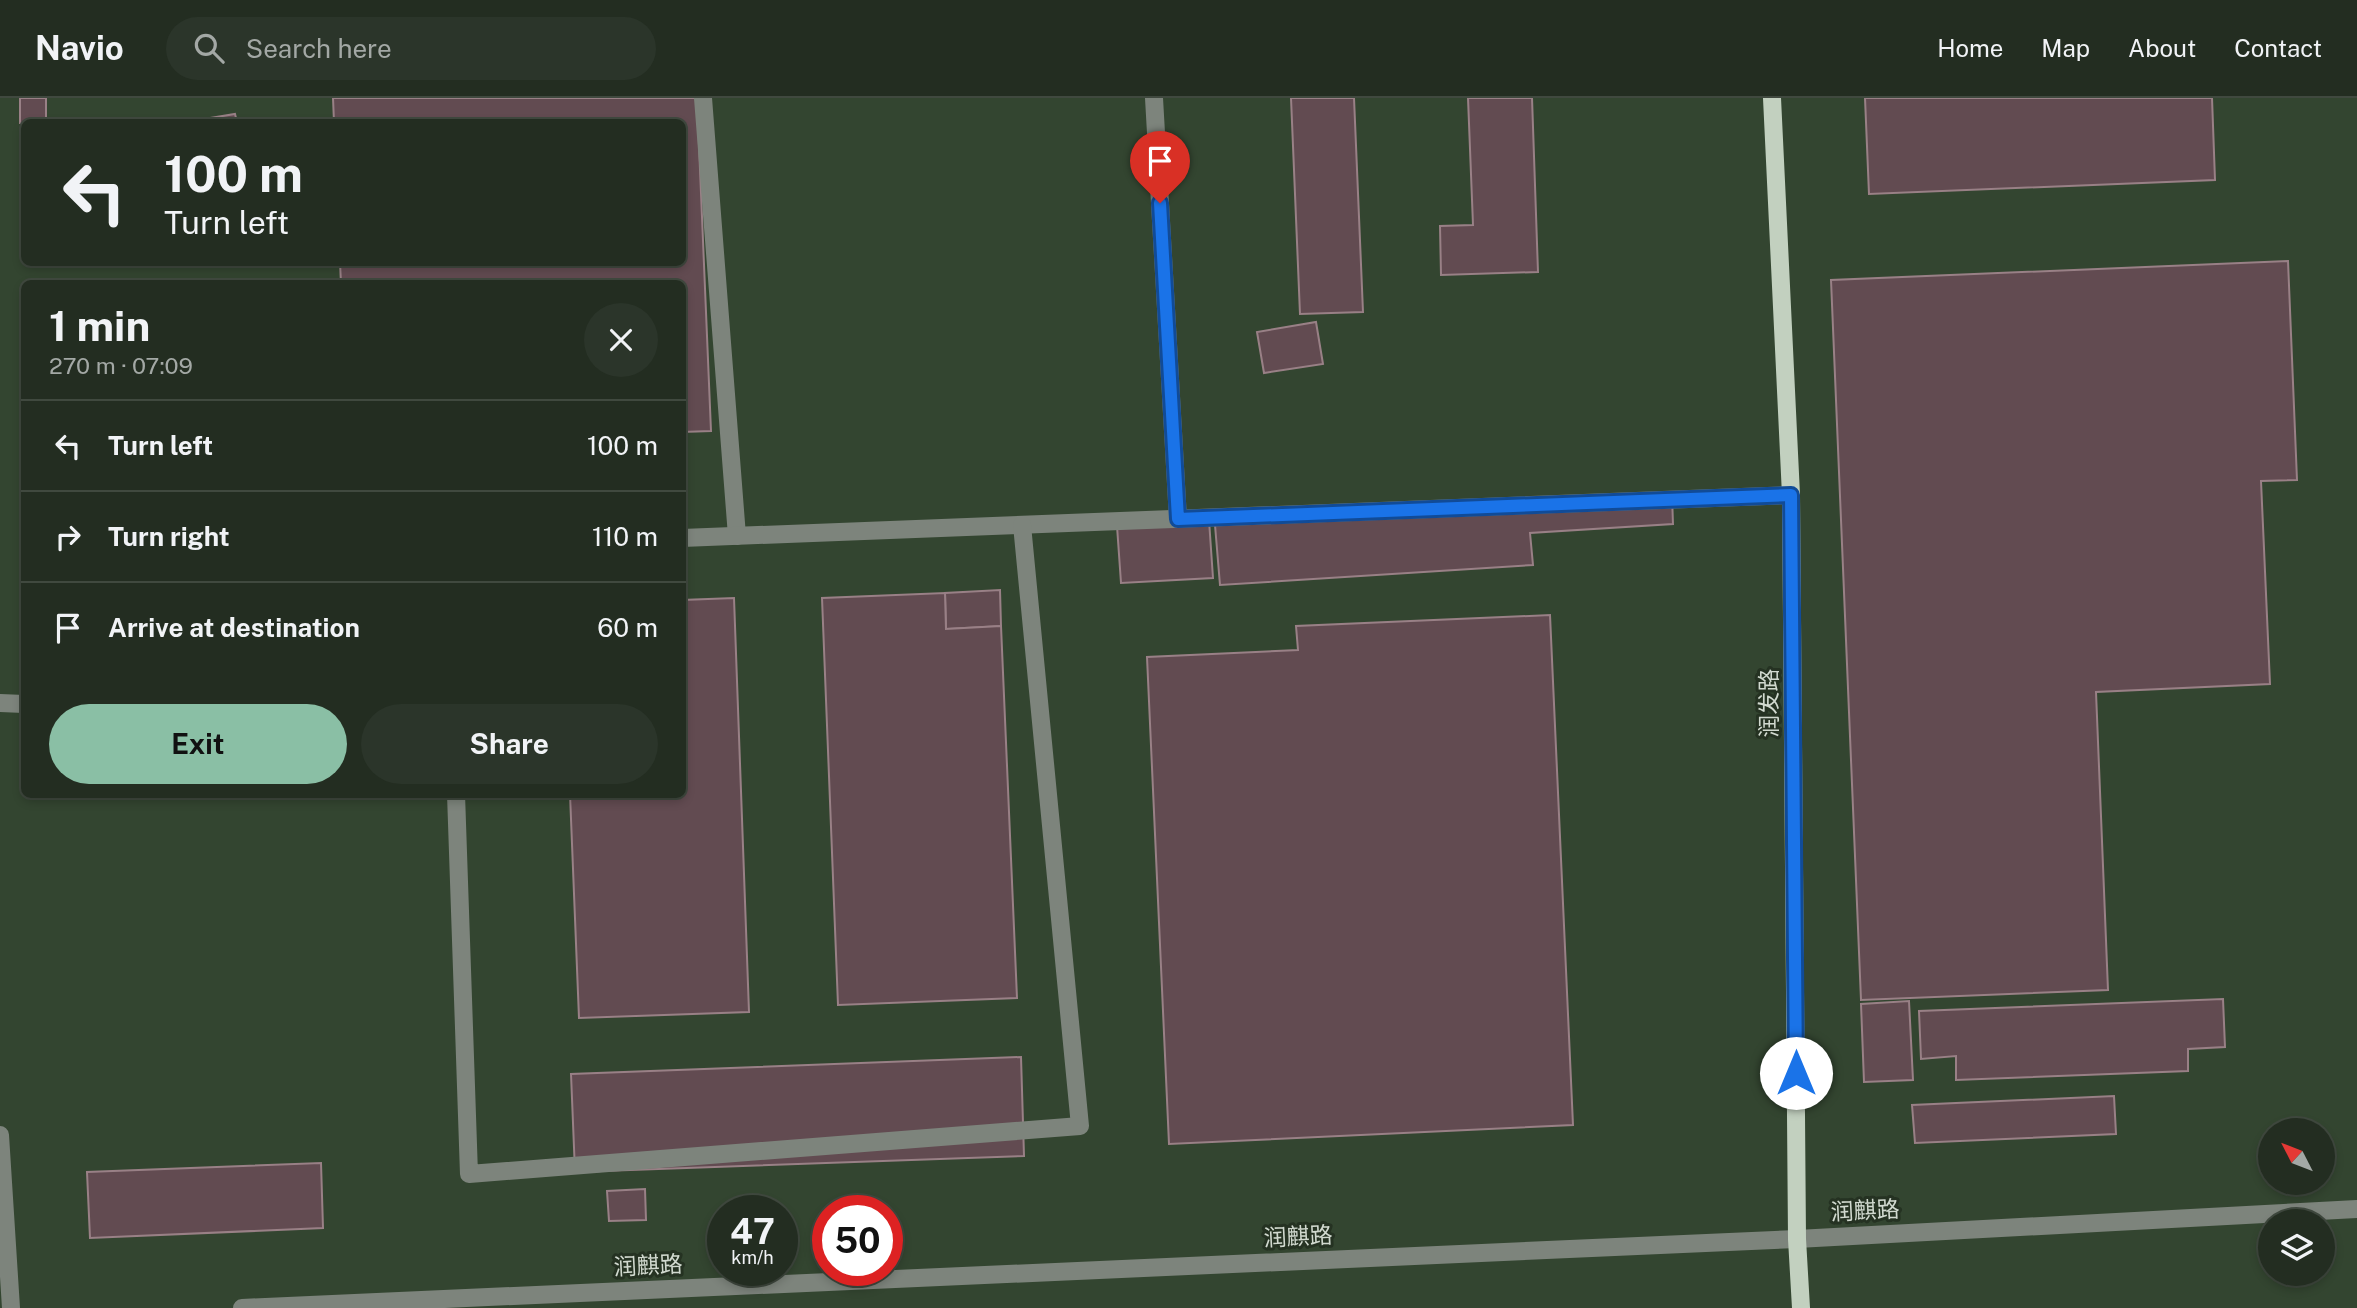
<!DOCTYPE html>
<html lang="en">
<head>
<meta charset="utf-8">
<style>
  body { margin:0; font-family:"Public Sans","Noto Sans SC",sans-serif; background:#2b352a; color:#f1f3f6; height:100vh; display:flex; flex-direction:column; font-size:26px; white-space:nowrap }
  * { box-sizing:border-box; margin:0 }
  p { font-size:23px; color:#a3a8a5 }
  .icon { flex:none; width:38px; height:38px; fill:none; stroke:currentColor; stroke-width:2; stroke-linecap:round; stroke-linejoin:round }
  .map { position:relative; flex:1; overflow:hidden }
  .side { position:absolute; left:21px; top:182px; width:665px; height:518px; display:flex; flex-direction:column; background:#232d21; border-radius:10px; box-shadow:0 4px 10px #0003,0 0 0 2px #40493f }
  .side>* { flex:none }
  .banner { position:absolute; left:21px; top:21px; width:665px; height:147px; border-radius:10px; box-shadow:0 4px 10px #0003,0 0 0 2px #40493f; background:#232d21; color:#f1f3f6; overflow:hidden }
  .needle { width:46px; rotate:312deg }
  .tools { position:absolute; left:2258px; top:1020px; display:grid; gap:14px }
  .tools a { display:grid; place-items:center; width:77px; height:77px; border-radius:50%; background:#232d21; box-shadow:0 4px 10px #0003,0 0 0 2px #40493f; font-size:35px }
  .speed { position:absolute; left:707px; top:1097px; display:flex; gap:14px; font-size:35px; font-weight:700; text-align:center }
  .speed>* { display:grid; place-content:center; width:91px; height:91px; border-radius:50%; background:#232d21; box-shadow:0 4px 10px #0003,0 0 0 2px #40493f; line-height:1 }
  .speed small { font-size:18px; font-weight:400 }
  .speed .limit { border:10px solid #d22; background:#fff; color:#111 }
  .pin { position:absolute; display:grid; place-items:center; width:60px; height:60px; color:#fff; margin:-72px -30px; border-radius:50% 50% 50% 0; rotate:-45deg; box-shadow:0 0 7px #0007 }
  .pin .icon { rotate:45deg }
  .me { position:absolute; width:77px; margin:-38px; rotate:0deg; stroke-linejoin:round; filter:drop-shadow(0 0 5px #0008) }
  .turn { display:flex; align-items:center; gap:24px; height:147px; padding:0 28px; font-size:32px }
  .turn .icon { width:91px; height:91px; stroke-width:2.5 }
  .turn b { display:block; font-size:49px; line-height:60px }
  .round { display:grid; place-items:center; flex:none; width:74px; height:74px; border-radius:37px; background:#2b352a }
  .overview { display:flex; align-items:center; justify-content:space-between; height:119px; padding:0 28px }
  h1 { font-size:42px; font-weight:700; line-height:52px }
  .button { display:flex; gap:14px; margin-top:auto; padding:14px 28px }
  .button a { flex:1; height:80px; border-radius:42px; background:#8abfa5; color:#111; font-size:28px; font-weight:700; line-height:80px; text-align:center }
  .button a+a { background:#2b352a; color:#f1f3f6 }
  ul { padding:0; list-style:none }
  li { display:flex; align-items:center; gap:21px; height:91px; padding:0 28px; border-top:2px solid #40493f }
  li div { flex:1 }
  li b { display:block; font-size:26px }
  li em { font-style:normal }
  header { display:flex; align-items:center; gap:42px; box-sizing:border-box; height:98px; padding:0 35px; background:#232d21; border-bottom:2px solid #40493f }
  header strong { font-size:33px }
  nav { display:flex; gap:38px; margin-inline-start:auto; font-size:24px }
  .search { width:490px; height:63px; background:#2b352a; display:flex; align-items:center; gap:18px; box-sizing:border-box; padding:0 24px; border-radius:38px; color:#a3a8a5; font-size:26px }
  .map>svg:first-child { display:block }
</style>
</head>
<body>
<header>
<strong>Navio</strong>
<div class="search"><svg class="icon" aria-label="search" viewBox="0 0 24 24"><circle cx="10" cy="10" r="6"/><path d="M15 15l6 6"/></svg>Search here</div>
<nav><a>Home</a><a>Map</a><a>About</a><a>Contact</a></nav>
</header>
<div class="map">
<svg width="2357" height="1210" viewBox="0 0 2357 1210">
  <rect width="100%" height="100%" fill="#2f3c2c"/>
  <!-- built -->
  <path fill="#334530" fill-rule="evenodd" d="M0,0H2357V1210H0ZM24,24H682V164H24ZM24,186H682V696H24ZM2270,1032H2322V1085H2270ZM723,1113H782V1172H723ZM828,1113H887V1172H828ZM2270,1124H2322V1176H2270Z"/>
  <!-- building -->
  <g fill="#624b51" stroke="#998086" stroke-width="2">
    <path d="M20,0H46V24L20,25Z"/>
    <path d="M333,0H697L711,333L682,334V186H341L340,164H682V24H334Z"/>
    <path d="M1291,0H1354L1363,214L1300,216Z"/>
    <path d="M1468,0H1532L1538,174L1441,177L1440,128L1473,127Z"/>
    <path d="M1865,0H2212L2215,82L1869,96Z"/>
    <path d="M235,16L237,24H186Z"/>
    <path d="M2288,163L2297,382L2261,383L2270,586L2096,594L2108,892L1861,902L1831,182Z"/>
    <path d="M1316,224L1323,266L1264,275L1257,234Z"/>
    <path d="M1672,398L1673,426L1530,435L1533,467L1220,487L1215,427Z"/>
    <path d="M1209,422L1213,480L1121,485L1117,428Z"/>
    <path d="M1000,492L1001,528L946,531L945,495Z"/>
    <path d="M945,495L946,531L1001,528L1017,900L838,907L822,500Z"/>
    <path d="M734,500L749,914L579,920L570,696H682V502Z"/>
    <path d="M1550,517L1573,1027L1169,1046L1147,559L1298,552L1296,528Z"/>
    <path d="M2223,901L2225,949L2188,951V973L1956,982V958L1921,961L1919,913Z"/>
    <path d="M1909,903L1913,982L1864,984L1861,906Z"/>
    <path d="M1021,959L1024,1058L575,1074L571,976Z"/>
    <path d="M2114,998L2116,1036L1915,1045L1912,1007Z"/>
    <path d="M321,1065L323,1130L90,1140L87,1074Z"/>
    <path d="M645,1091L646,1122L609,1123L607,1093Z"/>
  </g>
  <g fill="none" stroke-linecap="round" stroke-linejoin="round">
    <!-- minor -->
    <g stroke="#7d847c" stroke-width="18">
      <path d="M703,0L737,438"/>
      <path d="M1154,0L1178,421"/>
      <path d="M682,440L1791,397"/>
      <path d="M0,605L24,606"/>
      <path d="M456,696L469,1076L1080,1028L1022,427"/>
      <path d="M0,1037L11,1210"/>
      <path d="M242,1210L1797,1141L2357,1111"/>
    </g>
    <!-- major -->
    <path stroke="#c2d0bf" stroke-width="18" d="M1772,0L1791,397L1797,1141L1801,1210"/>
  </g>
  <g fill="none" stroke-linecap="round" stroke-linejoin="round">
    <defs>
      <path id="route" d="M1160,105L1178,421L1791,397L1796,975"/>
    </defs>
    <!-- route casing -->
    <use href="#route" stroke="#114b97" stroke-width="18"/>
    <!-- route -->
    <use href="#route" stroke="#1a73e8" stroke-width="12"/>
  </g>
  <g text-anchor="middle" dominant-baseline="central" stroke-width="6" stroke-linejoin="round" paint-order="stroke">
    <!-- street labels -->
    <g font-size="23" fill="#d1d9cf" stroke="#253222">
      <text transform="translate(1768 605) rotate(-90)">润发路</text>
      <text transform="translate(1865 1112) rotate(-3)">润麒路</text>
      <text transform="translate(1298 1138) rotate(-3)">润麒路</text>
      <text transform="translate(648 1167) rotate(-3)">润麒路</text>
    </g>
  </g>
</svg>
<div class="tools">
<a><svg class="needle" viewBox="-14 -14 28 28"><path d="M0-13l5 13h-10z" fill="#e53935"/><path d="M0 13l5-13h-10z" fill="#a3a8a5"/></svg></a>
<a><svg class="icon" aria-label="layers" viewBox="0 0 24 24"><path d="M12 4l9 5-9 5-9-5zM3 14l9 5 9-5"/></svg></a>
</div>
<div class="speed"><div>47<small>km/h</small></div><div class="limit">50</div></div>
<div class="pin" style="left:1160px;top:105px;background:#d93025"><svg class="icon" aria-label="arrive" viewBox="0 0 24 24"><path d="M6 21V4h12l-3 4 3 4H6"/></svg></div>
<svg class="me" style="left:1796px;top:975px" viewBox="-20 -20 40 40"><circle r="19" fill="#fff"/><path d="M0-13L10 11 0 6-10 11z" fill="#1a73e8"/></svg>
<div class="banner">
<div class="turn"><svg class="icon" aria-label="left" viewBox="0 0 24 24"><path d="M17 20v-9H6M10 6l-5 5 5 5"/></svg><div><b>100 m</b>Turn left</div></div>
</div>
<section class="side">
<div class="overview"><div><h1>1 min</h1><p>270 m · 07:09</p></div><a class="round"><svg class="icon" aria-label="close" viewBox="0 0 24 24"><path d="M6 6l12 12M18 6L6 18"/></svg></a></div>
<ul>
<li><svg class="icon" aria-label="left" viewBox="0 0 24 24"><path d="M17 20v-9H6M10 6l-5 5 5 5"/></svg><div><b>Turn left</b></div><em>100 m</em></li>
<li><svg class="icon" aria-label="right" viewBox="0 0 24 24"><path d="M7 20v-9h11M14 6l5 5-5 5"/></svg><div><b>Turn right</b></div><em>110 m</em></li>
<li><svg class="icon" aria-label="arrive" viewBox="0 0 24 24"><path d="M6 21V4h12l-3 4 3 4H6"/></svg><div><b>Arrive at destination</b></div><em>60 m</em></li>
</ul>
<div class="button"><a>Exit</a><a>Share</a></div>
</section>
</div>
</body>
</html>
